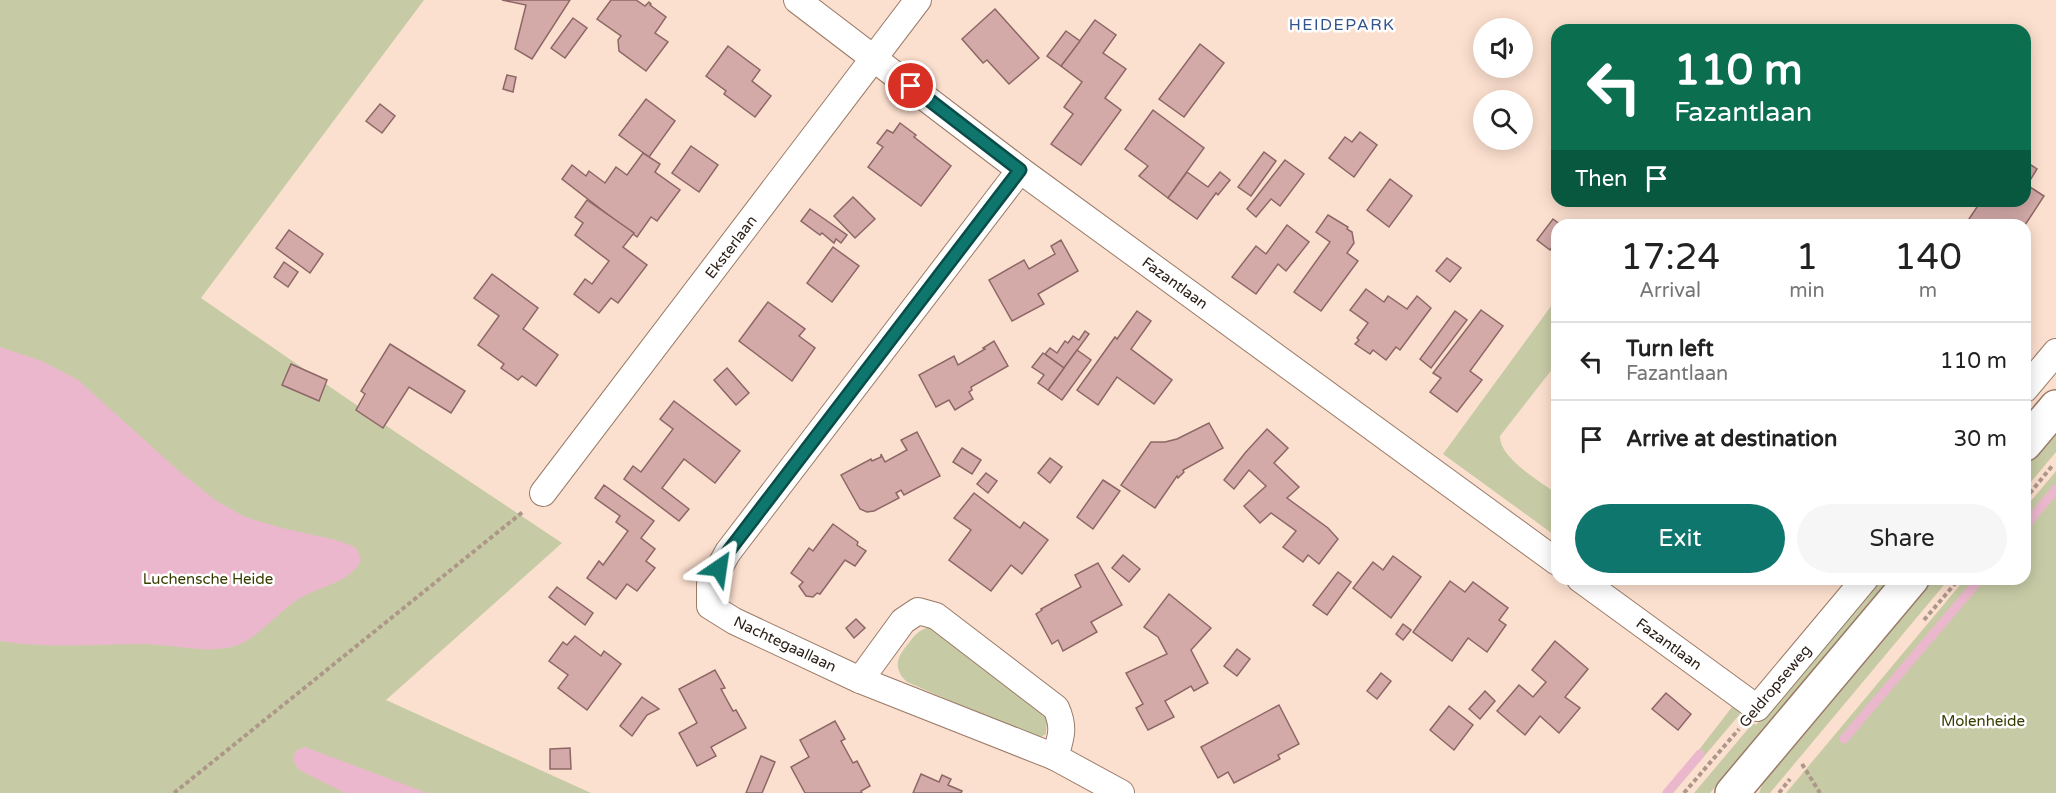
<!DOCTYPE html>
<html lang="en">
<head>
<meta charset="utf-8">
<style>
  body { margin:0; font-family:"Varela Round",sans-serif; background:#f6f6f6; color:#222; height:100vh; display:flex; flex-direction:column; font-size:22px; white-space:nowrap }
  * { box-sizing:border-box; margin:0 }
  p { font-size:20px; color:#767676 }
  .icon { flex:none; width:33px; height:33px; fill:none; stroke:currentColor; stroke-width:2; stroke-linecap:round; stroke-linejoin:round }
  .map { position:relative; flex:1; overflow:hidden }
  .side { position:absolute; left:1551px; top:219px; width:480px; height:366px; display:flex; flex-direction:column; background:#fff; border-radius:18px; box-shadow:0 3px 15px #0003 }
  .side>* { flex:none }
  .top-card { position:absolute; left:1551px; top:24px; width:480px; height:183px; border-radius:18px; box-shadow:0 3px 15px #0003; background:#0b6e4f; color:#fff; overflow:hidden }
  .fabs { position:absolute; left:1473px; top:18px; display:grid; gap:12px }
  .fabs a { display:grid; place-items:center; width:60px; height:60px; border-radius:50%; background:#fff; box-shadow:0 3px 15px #0003; font-size:30px }
  .pin { position:absolute; display:grid; place-items:center; width:51px; height:51px; color:#fff; margin:-26px; border:3px solid #fff; border-radius:50%; box-shadow:0 2px 6px #0007 }
  .me { position:absolute; width:66px; margin:-33px; rotate:32deg; stroke-linejoin:round; filter:drop-shadow(0 0 4px #0008) }
  .turn { display:flex; align-items:center; gap:21px; height:126px; padding:0 24px; font-size:27px }
  .turn .icon { width:78px; height:78px; stroke-width:2.5 }
  .turn b { display:block; font-size:42px; line-height:51px }
  .then { display:flex; align-items:center; height:57px; padding:0 24px; background:#0003; gap:12px; font-size:22px }
  .eta { display:flex; justify-content:space-evenly; align-items:center; height:102px; text-align:center }
  .eta b { font-size:36px; font-weight:600; line-height:42px }
  .primary-button { display:flex; gap:12px; margin-top:auto; padding:12px 24px }
  .primary-button a { flex:1; height:69px; border-radius:36px; background:#0f766e; color:#fff; font-size:24px; font-weight:600; line-height:69px; text-align:center }
  .primary-button a+a { background:#f6f6f6; color:#222 }
  ul { padding:0; list-style:none }
  li { display:flex; align-items:center; gap:18px; height:78px; padding:0 24px; border-top:2px solid #e0e0e0 }
  li div { flex:1 }
  li b { display:block; font-size:22px }
  li em { font-style:normal }
  .map>svg:first-child { display:block }
</style>
</head>
<body>
<div class="map">
<svg width="2056" height="793" viewBox="0 0 2056 793">
  <rect width="100%" height="100%" fill="#fce0cf"/>
  <!-- green -->
  <g fill="#c7cba5">
    <path d="M0,0H424L201,298L397,433L562,543L386,700L591,793H0Z"/>
    <path d="M1557,298V363L1500,436C1499,458 1540,481 1557,494V537L1443,454Z"/>
    <path d="M2056,430V452L2025,489V467Z"/>
    <path d="M2056,471V793H1786L1965,579H2025V508Z"/>
    <path d="M1879,579H1891L1710,793H1694L1753,723L1756,725Z"/>
    <path d="M1930,579H1949L1770,793H1759L1767,772Z"/>
    <path d="M931,627L1042,713L1047,719L1046,734L1039,738L1034,737L907,682C893,669 896,658 908,644C915,635 919,629 931,627Z"/>
    <path d="M1732,707L1739,711L1740,714L1673,793H1662L1698,751Z"/>
  </g>
  <!-- water -->
  <g fill="#ebb7cd">
    <path d="M0,347L44,362L78,380L180,472L215,500L245,517L282,528L336,540L353,546L358,551L361,560C351,582 324,585 304,596C282,607 261,636 238,645C211,655 171,644 142,644C94,644 48,649 0,641Z"/>
    <path d="M305,747L427,793H345L301,771L295,765L293,756L297,750Z"/>
  </g>
  <g fill="none" stroke-linecap="round" stroke-linejoin="round">
    <!-- stream -->
    <g stroke="#ebb7cd" stroke-width="9">
      <path d="M2025,526L2056,489"/>
      <path d="M1844,739L1980,579"/>
      <path d="M1667,793L1700,754"/>
    </g>
  </g>
  <!-- building -->
  <g fill="#d3aaa8" stroke="#8d6766" stroke-width="1.5">
    <path d="M502,0H570L532,59L515,49L526,5Z"/>
    <path d="M611,0H636L645,6L649,2L651,4L650,5L666,17L655,33L668,42L646,71L619,51L618,40L621,36L597,19Z"/>
    <path d="M995,9L1039,58L1009,84L987,60L983,63L962,39Z"/>
    <path d="M573,18L587,28L565,58L551,48Z"/>
    <path d="M1095,20L1116,35L1103,53L1126,69L1105,98L1121,110L1081,165L1051,144L1073,114L1064,107L1082,82L1061,66Z"/>
    <path d="M1066,31L1080,41L1061,66L1047,56Z"/>
    <path d="M1200,44L1224,63L1184,117L1159,99Z"/>
    <path d="M728,46L760,70L752,81L771,96L755,117L724,94L726,91L706,76Z"/>
    <path d="M507,75L516,77L513,92L503,89Z"/>
    <path d="M646,99L675,121L649,157L619,135Z"/>
    <path d="M380,104L395,116L382,133L366,121Z"/>
    <path d="M1153,110L1204,148L1168,198L1139,176L1148,166L1125,149Z"/>
    <path d="M900,123L916,135L914,137L951,166L921,206L868,167L883,147L877,143L887,130L893,133Z"/>
    <path d="M1360,132L1377,145L1354,177L1329,158L1345,137L1352,142Z"/>
    <path d="M691,146L718,165L699,192L672,173Z"/>
    <path d="M1264,152L1276,161L1251,196L1238,187Z"/>
    <path d="M643,153L660,164L655,172L680,190L657,221L651,217L637,237L562,179L572,165L586,176L589,171L605,183L616,167L627,175Z"/>
    <path d="M1285,160L1304,174L1280,206L1271,199L1256,217L1247,209Z"/>
    <path d="M2025,161L2037,169L2027,185L2044,196L2025,225H1965L1981,201H2025Z"/>
    <path d="M1187,172L1208,187L1220,172L1230,180L1218,195L1216,193L1197,219L1168,198Z"/>
    <path d="M1390,179L1412,196L1389,227L1367,210Z"/>
    <path d="M853,197L875,219L855,238L834,216Z"/>
    <path d="M587,200L634,233L623,247L647,265L618,303L611,298L599,313L574,294L585,279L592,284L609,261L575,235L583,223L575,217Z"/>
    <path d="M810,209L847,235L841,243L836,239L834,243L822,233L820,235L801,221Z"/>
    <path d="M1328,215L1348,227L1347,229L1352,232L1354,243L1347,253L1358,261L1321,311L1294,292L1330,242L1316,232Z"/>
    <path d="M1553,219L1561,225H1557V240L1550,250L1537,240Z"/>
    <path d="M1287,225L1309,242L1286,271L1278,264L1256,294L1232,277L1256,246L1266,254Z"/>
    <path d="M289,230L323,254L310,273L276,248Z"/>
    <path d="M1061,240L1078,271L1038,294L1044,304L1012,321L989,280L1024,260L1029,269L1055,254L1051,246Z"/>
    <path d="M833,247L859,266L832,302L807,283Z"/>
    <path d="M1447,258L1461,268L1450,282L1436,271Z"/>
    <path d="M284,262L298,272L288,287L274,277Z"/>
    <path d="M492,274L538,308L523,329L558,355L536,386L522,376L518,380L501,368L504,364L478,345L499,316L474,298Z"/>
    <path d="M1366,289L1384,302L1388,296L1407,309L1417,296L1431,308L1400,350L1396,347L1386,360L1373,350L1370,354L1355,344L1359,340L1357,338L1368,323L1350,310Z"/>
    <path d="M768,302L805,329L799,336L815,348L792,381L739,341Z"/>
    <path d="M1481,310L1503,326L1470,371L1482,380L1457,412L1430,392L1441,378L1433,373Z"/>
    <path d="M1137,311L1151,321L1131,349L1172,380L1154,404L1117,377L1098,405L1077,390L1115,337L1117,339Z"/>
    <path d="M1455,311L1467,320L1431,368L1420,359Z"/>
    <path d="M1085,331L1089,334L1064,368L1045,354L1050,348L1057,353L1065,341L1068,343L1073,336L1079,340Z"/>
    <path d="M994,341L1008,366L971,387L972,390L969,392L973,399L955,410L949,400L936,407L919,375L954,356L958,365L985,349L983,348Z"/>
    <path d="M390,344L465,391L451,413L409,387L383,428L356,410L365,394L361,391Z"/>
    <path d="M1077,350L1091,360L1062,400L1048,390Z"/>
    <path d="M1043,353L1064,368L1048,390L1038,383L1044,375L1032,367Z"/>
    <path d="M291,364L327,380L319,401L282,385Z"/>
    <path d="M727,368L749,393L736,405L714,380Z"/>
    <path d="M674,401L740,451L715,483L684,459L662,488L689,509L679,521L624,479L633,466L641,472L673,429L660,419Z"/>
    <path d="M1209,423L1223,448L1183,470L1184,472L1178,478L1177,476L1155,508L1121,485L1151,442H1165L1177,439Z"/>
    <path d="M1267,429L1288,448L1274,463L1299,487L1287,498L1328,528L1338,539L1319,564L1308,555L1303,562L1283,547L1296,531L1271,513L1260,523L1244,506L1266,486L1249,470L1234,489L1224,480L1245,453Z"/>
    <path d="M917,432L940,476L904,495L901,490L896,493L899,498L874,511L867,512L860,509L841,475L871,459L872,461L881,457V454L885,462L907,450L901,440Z"/>
    <path d="M962,448L981,460L972,474L953,462Z"/>
    <path d="M1050,458L1062,467L1050,483L1038,473Z"/>
    <path d="M986,473L997,481L988,493L977,484Z"/>
    <path d="M1103,480L1120,491L1093,529L1077,517Z"/>
    <path d="M604,485L654,521L641,538L655,549L646,561L655,568L637,591L627,584L616,599L587,578L599,561L603,565L628,531L616,522L620,516L595,498Z"/>
    <path d="M974,493L1020,528L1024,522L1048,540L1022,574L1011,565L991,591L949,560L971,530L954,518Z"/>
    <path d="M833,524L858,542L857,545L866,551L855,566L845,560L820,594L817,593L813,597L806,596L799,586L803,582L791,573L809,548L813,551Z"/>
    <path d="M1123,555L1140,569L1129,582L1112,568Z"/>
    <path d="M1393,556L1421,577L1391,618L1353,588L1373,562L1383,570Z"/>
    <path d="M1098,563L1122,605L1091,622L1097,632L1063,651L1058,640L1052,644L1036,614L1042,610L1041,609L1081,587L1075,575Z"/>
    <path d="M1338,572L1351,582L1327,615L1313,605Z"/>
    <path d="M1450,581L1465,592L1473,582L1508,608L1499,620L1506,625L1487,652L1468,638L1452,661L1413,632Z"/>
    <path d="M557,587L593,613L585,625L549,597Z"/>
    <path d="M1169,594L1211,628L1191,650L1208,683L1194,691L1191,686L1165,701L1174,717L1148,730L1136,708L1143,704L1126,673L1167,654L1158,637L1144,627Z"/>
    <path d="M856,619L865,628L854,638L846,628Z"/>
    <path d="M1403,624L1411,630L1403,640L1396,634Z"/>
    <path d="M575,636L601,656L604,651L621,664L587,710L558,688L568,675L549,661L563,642L567,645Z"/>
    <path d="M1555,641L1588,669L1565,697L1580,708L1559,733L1540,716L1525,735L1497,711L1519,685L1533,697L1546,682L1532,670Z"/>
    <path d="M1237,649L1250,659L1237,676L1224,666Z"/>
    <path d="M715,670L725,688L721,689L733,711L736,710L746,728L711,747L716,756L697,766L679,733L697,723L679,689Z"/>
    <path d="M1381,673L1391,681L1377,699L1367,691Z"/>
    <path d="M1485,691L1495,701L1480,719L1469,709Z"/>
    <path d="M1666,693L1691,714L1678,730L1652,709Z"/>
    <path d="M642,697L659,709L647,715L632,736L620,726Z"/>
    <path d="M1279,705L1299,744L1278,755L1280,759L1234,783L1228,772L1218,778L1201,747Z"/>
    <path d="M1449,706L1473,725L1454,750L1430,730Z"/>
    <path d="M835,721L845,739L841,741L853,763L857,761L870,786L861,791L862,793H805L791,767L809,757L800,740Z"/>
    <path d="M570,748L571,769H550V749Z"/>
    <path d="M761,756L775,762L762,793H746Z"/>
    <path d="M921,774L939,782L942,775L951,779L948,785L962,791L961,793H913Z"/>
  </g>
  <g fill="none" stroke-linecap="round" stroke-linejoin="round">
    <defs>
      <g id="minor">
        <path d="M797,0L1020,170L1557,562"/>
        <path d="M1020,170L728,552L710,584V606L734,621L860,680L1055,757L1121,793"/>
        <path d="M2025,389L2056,352"/>
        <path d="M543,493L918,0"/>
        <path d="M1580,579L1757,708L1865,579"/>
        <path d="M860,680L903,621L918,611L936,616L1056,708C1065,728 1061,737 1055,757"/>
      </g>
      <g id="secondary">
        <path d="M2025,444L2056,407"/>
        <path d="M1732,793L1912,579"/>
      </g>
    </defs>
    <!-- minor casing -->
    <use href="#minor" stroke="#9b7b68" stroke-width="28"/>
    <!-- secondary casing -->
    <use href="#secondary" stroke="#9b7b68" stroke-width="36"/>
    <!-- path -->
    <g stroke="#ad9789" stroke-width="4" stroke-dasharray="4.5 3" stroke-linecap="butt">
      <path d="M2025,499L2053,465"/>
      <path d="M1924,620L1959,579"/>
      <path d="M1802,764L1820,793"/>
      <path d="M174,793L524,511"/>
      <path d="M1684,793L1739,729"/>
      <path d="M1779,793L1790,779"/>
    </g>
    <!-- minor -->
    <use href="#minor" stroke="#fff" stroke-width="26"/>
    <!-- secondary -->
    <use href="#secondary" stroke="#fff" stroke-width="33"/>
  </g>
  <g fill="none" stroke-linecap="round" stroke-linejoin="round">
    <defs>
      <path id="route" d="M719,568L728,552L1020,170L911,86"/>
    </defs>
    <!-- route casing -->
    <use href="#route" stroke="#0a4d48" stroke-width="15"/>
    <!-- route -->
    <use href="#route" stroke="#0f766e" stroke-width="10"/>
  </g>
  <g text-anchor="middle" dominant-baseline="central" stroke-width="5" stroke-linejoin="round" paint-order="stroke">
    <!-- street labels -->
    <g font-size="15" fill="#2a1d16" stroke="#fff">
      <text transform="translate(731 247) rotate(-53)">Eksterlaan</text>
      <text transform="translate(1175 283) rotate(36)">Fazantlaan</text>
      <text transform="translate(785 644) rotate(25)">Nachtegaallaan</text>
      <text transform="translate(1669 644) rotate(36)">Fazantlaan</text>
      <text transform="translate(1775 686) rotate(-50)">Geldropseweg</text>
    </g>
    <!-- park labels -->
    <g font-size="15" fill="#393c00" stroke="#fff">
      <text x="208" y="579">Luchensche Heide</text>
      <text x="1983" y="721">Molenheide</text>
    </g>
    <!-- neighbourhood labels -->
    <g font-size="16" letter-spacing="1.5" fill="#32538b" stroke="#fff">
      <text x="1342" y="25">HEIDEPARK</text>
    </g>
  </g>
</svg>
<div class="fabs">
<a><svg class="icon" aria-label="sound" viewBox="0 0 24 24"><path d="M4 9h4l5-4v14l-5-4H4zM17 9q2 3 0 6"/></svg></a>
<a><svg class="icon" aria-label="search" viewBox="0 0 24 24"><circle cx="10" cy="10" r="6"/><path d="M15 15l6 6"/></svg></a>
</div>
<div class="pin" style="left:911px;top:86px;background:#d93025"><svg class="icon" aria-label="arrive" viewBox="0 0 24 24"><path d="M6 21V4h12l-3 4 3 4H6"/></svg></div>
<svg class="me" style="left:719px;top:568px" viewBox="-20 -20 40 40"><path d="M0-17L14 15 0 8-14 15z" fill="#0f766e" stroke="#fff" stroke-width="4"/></svg>
<div class="top-card">
<div class="turn"><svg class="icon" aria-label="left" viewBox="0 0 24 24"><path d="M17 20v-9H6M10 6l-5 5 5 5"/></svg><div><b>110 m</b>Fazantlaan</div></div>
<div class="then">Then<svg class="icon" aria-label="arrive" viewBox="0 0 24 24"><path d="M6 21V4h12l-3 4 3 4H6"/></svg></div>
</div>
<section class="side">
<div class="eta">
<div><b>17:24</b><p>Arrival</p></div>
<div><b>1</b><p>min</p></div>
<div><b>140</b><p>m</p></div>
</div>
<ul>
<li><svg class="icon" aria-label="left" viewBox="0 0 24 24"><path d="M17 20v-9H6M10 6l-5 5 5 5"/></svg><div><b>Turn left</b><p>Fazantlaan</p></div><em>110 m</em></li>
<li><svg class="icon" aria-label="arrive" viewBox="0 0 24 24"><path d="M6 21V4h12l-3 4 3 4H6"/></svg><div><b>Arrive at destination</b></div><em>30 m</em></li>
</ul>
<div class="primary-button"><a>Exit</a><a>Share</a></div>
</section>
</div>
</body>
</html>
